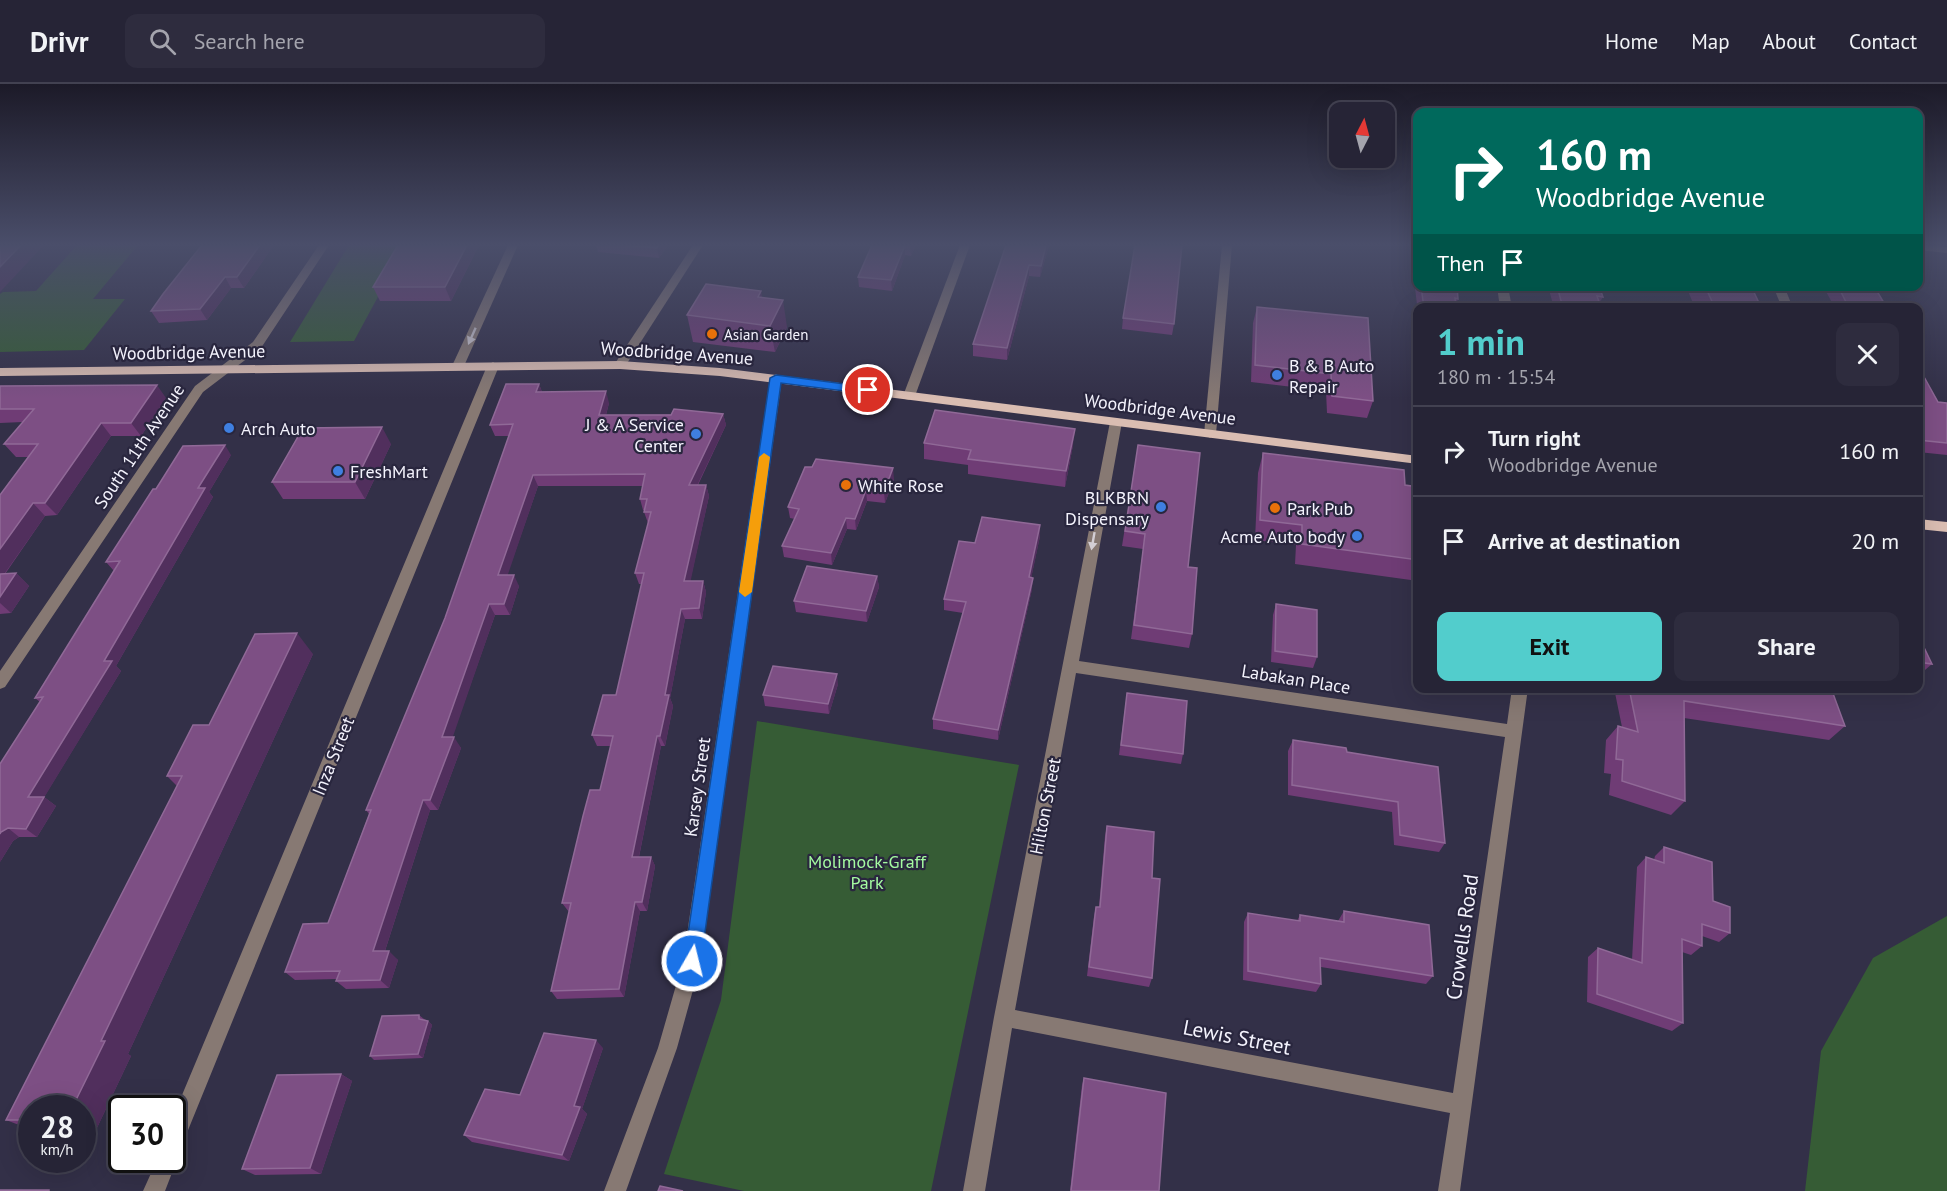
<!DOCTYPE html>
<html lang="en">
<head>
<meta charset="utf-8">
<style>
  body { margin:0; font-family:"PT Sans",sans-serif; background:#2e2c3e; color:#f1f3f6; height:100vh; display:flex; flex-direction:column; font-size:22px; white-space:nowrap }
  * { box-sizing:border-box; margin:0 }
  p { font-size:20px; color:#a4a4ad }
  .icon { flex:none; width:33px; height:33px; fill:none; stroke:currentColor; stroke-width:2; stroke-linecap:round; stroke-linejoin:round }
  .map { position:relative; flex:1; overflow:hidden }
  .side { position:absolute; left:1413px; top:219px; width:510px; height:390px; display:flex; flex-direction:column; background:#262436; border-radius:12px; box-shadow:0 6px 24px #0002,0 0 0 2px #424151 }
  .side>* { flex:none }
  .top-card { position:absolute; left:1413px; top:24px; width:510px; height:183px; border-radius:12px; box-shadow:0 6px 24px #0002,0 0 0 2px #424151; background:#00695c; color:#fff; overflow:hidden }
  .needle { width:39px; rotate:6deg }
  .buttons { position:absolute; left:1329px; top:18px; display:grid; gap:12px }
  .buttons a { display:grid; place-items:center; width:66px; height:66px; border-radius:12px; background:#262436; box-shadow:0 6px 24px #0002,0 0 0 2px #424151; font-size:30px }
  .speed { position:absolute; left:18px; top:1011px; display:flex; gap:12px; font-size:30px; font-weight:700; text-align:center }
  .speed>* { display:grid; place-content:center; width:78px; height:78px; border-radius:50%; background:#262436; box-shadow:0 6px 24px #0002,0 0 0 2px #424151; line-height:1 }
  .speed small { font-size:15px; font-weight:400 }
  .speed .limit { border:3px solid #111; border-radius:9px; background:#fff; color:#111 }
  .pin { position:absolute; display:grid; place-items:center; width:51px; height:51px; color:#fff; margin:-26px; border:3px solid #fff; border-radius:50%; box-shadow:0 2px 6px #0007 }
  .me { position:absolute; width:66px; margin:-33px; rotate:8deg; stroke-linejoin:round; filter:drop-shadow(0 0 4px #0008) }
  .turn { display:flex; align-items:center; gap:21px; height:126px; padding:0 24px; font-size:27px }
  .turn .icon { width:78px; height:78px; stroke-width:2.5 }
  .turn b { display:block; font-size:42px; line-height:51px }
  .then { display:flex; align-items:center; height:57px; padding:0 24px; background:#0003; gap:12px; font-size:22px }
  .round { display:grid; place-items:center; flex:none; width:63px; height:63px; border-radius:12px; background:#2e2c3e }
  .head { display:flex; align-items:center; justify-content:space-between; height:102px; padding:0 24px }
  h1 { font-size:36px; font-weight:700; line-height:45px; color:#52cdcc }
  .primary-button { display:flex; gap:12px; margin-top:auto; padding:12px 24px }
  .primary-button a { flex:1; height:69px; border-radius:12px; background:#52cdcc; color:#111; font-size:24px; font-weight:700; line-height:69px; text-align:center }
  .primary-button a+a { background:#2e2c3e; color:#f1f3f6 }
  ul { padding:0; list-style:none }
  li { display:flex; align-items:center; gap:18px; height:90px; padding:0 24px; border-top:2px solid #424151 }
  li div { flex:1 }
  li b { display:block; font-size:22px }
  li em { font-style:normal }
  header { display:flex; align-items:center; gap:36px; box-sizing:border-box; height:84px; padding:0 30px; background:#262436; border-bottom:2px solid #424151 }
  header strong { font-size:28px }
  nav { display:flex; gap:33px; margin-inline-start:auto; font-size:21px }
  .search { width:420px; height:54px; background:#2e2c3e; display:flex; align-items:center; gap:15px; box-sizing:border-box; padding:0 21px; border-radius:12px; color:#a4a4ad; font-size:22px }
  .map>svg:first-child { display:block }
</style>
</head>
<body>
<header>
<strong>Drivr</strong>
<div class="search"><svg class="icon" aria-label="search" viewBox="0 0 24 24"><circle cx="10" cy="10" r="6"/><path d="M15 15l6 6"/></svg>Search here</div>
<nav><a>Home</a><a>Map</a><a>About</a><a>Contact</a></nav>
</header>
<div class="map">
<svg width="1947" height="1107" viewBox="0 0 1947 1107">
  <rect width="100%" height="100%" fill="#333048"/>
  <!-- green -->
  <g fill="#365c35">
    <path d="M77,161H138L93,215H125L84,266L0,268V210L3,208L36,207Z"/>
    <path d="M349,161H406L354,257L290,258Z"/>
    <path d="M757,637L1019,681L931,1107H744L664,1090L721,916Z"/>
    <path d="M1947,832V1107H1805L1821,967L1873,874Z"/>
  </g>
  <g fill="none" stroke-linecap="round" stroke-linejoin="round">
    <!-- minor -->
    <g fill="#877973" fill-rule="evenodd">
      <path d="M319,161H329L261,264L203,308L5,603L0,605V587L195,302L253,258Z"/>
      <path d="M508,161H518L464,282L462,285H454L452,282Z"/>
      <path d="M693,161H703L624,284H616L614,281Z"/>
      <path d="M960,161H970L915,312L909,316L905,315L903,312Z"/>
      <path d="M1222,161H1232L1216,350L1210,354L1204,350Z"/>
      <path d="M1918,161L1947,163V169L1918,166Z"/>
      <path d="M1497,202H1508L1512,224H1500Z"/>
      <path d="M1773,202H1784L1793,224H1782Z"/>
      <path d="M493,278L499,282L182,1061L179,1068L175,1070L177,1076L165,1107H143L157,1076H172V1035L487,282Z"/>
      <path d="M776,290L782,294L701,877L677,964L626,1107H604L658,964L683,877L770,294Z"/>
      <path d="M1116,334L1122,338L1079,577L1507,640L1512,604H1528L1460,1107H1438L1450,1029L1012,944L985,1107H963L994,933L1110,338ZM1076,589L1505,653L1453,1009L1015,926Z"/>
    </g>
    <!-- major -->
    <g fill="#dabdb2" fill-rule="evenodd">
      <path d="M620,277L720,284L1418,372V380L720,292L620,285L0,292V284Z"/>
      <path d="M1918,435L1947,438V448L1918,445Z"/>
    </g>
  </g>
  <!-- wall -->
  <g fill="#6f3c75">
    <path d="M274,161L244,204H231L207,236L159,239L151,227Z"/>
    <path d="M398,161H479L451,217H380L373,203Z"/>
    <path d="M596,161H668L659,174L598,168Z"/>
    <path d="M872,161H916L911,172L905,171L892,207L859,203L858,193Z"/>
    <path d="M1006,161H1049L1040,193L1029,192L1007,276L973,272V260Z"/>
    <path d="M1410,161H1418V202H1457L1458,215L1456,220V224H1418V229Z"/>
    <path d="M1548,202H1599L1603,213L1599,219L1601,224H1554Z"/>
    <path d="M1686,202H1751L1760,221L1759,224H1695Z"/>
    <path d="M1823,202H1874L1887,224H1835Z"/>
    <path d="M762,214L787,243L775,268L693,258L687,231Z"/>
    <path d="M1257,223L1373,317L1367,334L1327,329L1326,307L1251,298L1253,239Z"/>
    <path d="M1123,234L1174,240L1172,251L1122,245Z"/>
    <path d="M1918,282L1938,318L1947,319V371L1918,368Z"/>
    <path d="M539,300L542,308L609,319L606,331L723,330L726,341L698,401H706L709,412L690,497H703L706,508L702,535H685L670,614L673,622L665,662H661L639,773H651L655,782L647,827H640L624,913L557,915L551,907L569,828L562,819L600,706L611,662H597L592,651L616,611L642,500H639L635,489L648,439L644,428L645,426H643L640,415L643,402H538L507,491L519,502L510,531H495L452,653L461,664L438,726H430L385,867L398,876L389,904L346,905L336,897L337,895L295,896L285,888L328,839L369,730L366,726L445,534L509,352H495L490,341Z"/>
    <path d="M0,302L166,314L141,352H111L57,431L45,432L5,490L16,489L29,502L11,529L0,530V411L29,373H16L4,360L23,338L0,339Z"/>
    <path d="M924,359L1073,361L1065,403L968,390V381L924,375Z"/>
    <path d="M391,360L365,415H283L272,398Z"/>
    <path d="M1138,361L1188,483L1192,550L1189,564L1131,555L1143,465L1122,462Z"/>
    <path d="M1263,369L1405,401L1418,403V497L1295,480L1296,461L1255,456L1258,389Z"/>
    <path d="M231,371L209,408L213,413L116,582L121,587L44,713L56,722L37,753H19L13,757L0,778L40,618L35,614L114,487L106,478L156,405Z"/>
    <path d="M894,395L885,419L867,417L856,446L847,445L832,481L784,473L782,462L795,435L790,434L788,423Z"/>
    <path d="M1040,452L1031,494L1032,505L998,656L933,645V635L963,529L944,526V515L975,459Z"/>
    <path d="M877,492L879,503L867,538L796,528L794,517Z"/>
    <path d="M1276,520L1317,573L1313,584L1271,578L1273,531Z"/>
    <path d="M1918,551L1932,580L1918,592Z"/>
    <path d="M313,570L128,970L131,972L95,1048H82V1024H32V1046L6,1036L177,702L167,692L209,641Z"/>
    <path d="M838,600L829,630L765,622L763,611Z"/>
    <path d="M1614,604H1831L1845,642L1829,656L1684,634L1685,717L1671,731L1609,711L1611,690L1604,689L1606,656L1618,642L1622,643Z"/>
    <path d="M1127,609L1183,670L1181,680L1119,671Z"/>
    <path d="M1293,656L1347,668L1445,759L1439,768L1394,761L1392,728L1288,711V667Z"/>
    <path d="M1107,742L1152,794V894L1149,903L1087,892L1094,832L1096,823H1099L1105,752Z"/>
    <path d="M1664,763L1713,817L1730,849L1719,858L1702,852V862L1691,871L1682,868L1683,939L1672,947L1587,918L1588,873L1598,864L1632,876L1637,783L1646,773L1654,776L1655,772Z"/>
    <path d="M1344,827L1433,892L1426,900L1321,883V900L1316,908L1243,896L1244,838L1248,829L1297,837L1300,831L1338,837Z"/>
    <path d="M419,931L424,935L428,937L432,941L423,974L374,976L370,972Z"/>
    <path d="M603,964L582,1025L587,1030L569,1077L472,1058L464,1051L520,1011Z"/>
    <path d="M341,990L352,997L321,1090L255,1091L242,1085Z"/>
    <path d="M1084,994L1159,1107H1070L1082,1001Z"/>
  </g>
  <!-- shaded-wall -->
  <g fill="#512f5d">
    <path d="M21,161H44L0,208V183Z"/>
    <path d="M260,161H274L244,204L237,193Z"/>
    <path d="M467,161H479L451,217L445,203Z"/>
    <path d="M659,161H668L659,174L657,164Z"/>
    <path d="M905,161V171L892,207L891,196Z"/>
    <path d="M910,161H916L911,172Z"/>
    <path d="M1046,161H1049L1040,193L1041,182Z"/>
    <path d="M1029,181V192L1007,276V264Z"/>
    <path d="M225,193L231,204L207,236L200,225Z"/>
    <path d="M761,207L766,233L758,213Z"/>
    <path d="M783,216L787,243L775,268L770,242Z"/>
    <path d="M539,300L543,311L536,308Z"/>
    <path d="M157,301L166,314L141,352L131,339Z"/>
    <path d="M606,307L609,319L603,342L599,331Z"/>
    <path d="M723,330L726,341L692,412L689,401Z"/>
    <path d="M101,339L111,352L57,431L45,419Z"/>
    <path d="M382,343L391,360L365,415L355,398Z"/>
    <path d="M1075,345L1073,361L1065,403L1066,387Z"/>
    <path d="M225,361L231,371L209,408L213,413L116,582L121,587L39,722L28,713L104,577L198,404Z"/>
    <path d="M893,384L894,395L885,419L884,408Z"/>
    <path d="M533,391L538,402L504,502L498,491Z"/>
    <path d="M706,401L709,412L688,509L684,497Z"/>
    <path d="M866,406L867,417L856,446L855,435Z"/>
    <path d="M33,419L45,432L0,496V465Z"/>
    <path d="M846,434L847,445L832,481L831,469Z"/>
    <path d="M1040,441V452L1029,505V493Z"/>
    <path d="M16,489L29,502L11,529L0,519V513Z"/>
    <path d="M514,491L519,502L510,531L504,520Z"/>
    <path d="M877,492L879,503L867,538L866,527Z"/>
    <path d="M1033,494L1032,505L998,656V646Z"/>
    <path d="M703,497L706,508L702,535L699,524Z"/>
    <path d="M489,520L495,531L449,664L442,653Z"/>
    <path d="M681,525L685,535L670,614L673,622L665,662L660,652L665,611Z"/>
    <path d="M297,549L313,570L128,970L131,972L95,1048L82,1042V1024H72L101,957Z"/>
    <path d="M837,590L838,600L829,630L828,620Z"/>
    <path d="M657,652L661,662L637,782L632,773Z"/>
    <path d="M454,653L461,664L438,726L430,716Z"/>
    <path d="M44,713L56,722L37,753L26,745Z"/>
    <path d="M423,716L430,726L382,876L373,867Z"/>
    <path d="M8,744L19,753L13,757L0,778V750L1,748Z"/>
    <path d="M651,773L655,782L647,827L642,818Z"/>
    <path d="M635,818L640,827L624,913L619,905Z"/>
    <path d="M389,867L398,876L389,904L380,896Z"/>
    <path d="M428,937L432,941L423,974L418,970Z"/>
    <path d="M596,956L603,964L582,1025L587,1030L569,1077L562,1071L574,1022Z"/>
    <path d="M341,990L352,997L321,1090L310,1084Z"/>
  </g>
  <!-- building -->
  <g fill="#7d4f84" stroke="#906997" stroke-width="1.5">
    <path d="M0,161H21L0,183Z"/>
    <path d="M202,161H260L237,193H225L200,225L151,227L163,210Z"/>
    <path d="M398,161H467L445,203H373Z"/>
    <path d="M620,161H659L657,164Z"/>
    <path d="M872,161H911H905L891,196L858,193Z"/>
    <path d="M1006,161H1046L1041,182L1029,181L1007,264L973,260Z"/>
    <path d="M1135,161H1182L1174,240L1123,234Z"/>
    <path d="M706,200L761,207L758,213L783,216L770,242L687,231Z"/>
    <path d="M1421,202H1457L1458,215L1455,214L1456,224H1424Z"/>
    <path d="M1557,202H1599L1603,213L1597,212L1601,224H1563Z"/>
    <path d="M1705,202H1751L1760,221H1755L1756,224H1715Z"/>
    <path d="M1838,202H1874L1887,224H1849Z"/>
    <path d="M1257,223L1368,234L1373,317L1332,312L1331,290L1255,281Z"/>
    <path d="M1918,282L1938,318L1947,319V359L1918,356Z"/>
    <path d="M506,300H539L536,308L606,307L599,331H671L674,325L723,330L689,401H706L684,497H703L699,524L681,525L665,611H669L660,652H657L632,773H651L642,818H635L619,905L551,907L571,819H562L583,732L590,706H600L613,652L592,651L603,611H616L644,489H635L651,428H644L647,415H640L645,390L533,391L498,491H514L504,520H489L442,653H454L430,716H423L373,867H389L380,896L336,897L340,887L285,888L303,840L328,839L371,726H366L445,534L513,340L490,341Z"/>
    <path d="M157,301L131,339H101L45,419H33L0,465V411L38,360H4L34,325H0V302Z"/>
    <path d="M935,326L1075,345L1066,387L968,375L971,366L924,359Z"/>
    <path d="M382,343L355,398H272L303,344Z"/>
    <path d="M225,361L198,404H205L104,577H112L28,713H44L26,745L8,744L1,748L0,750V680L43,613L35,614L120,477L106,478L153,405H156L183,362Z"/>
    <path d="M1138,361L1200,369L1188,483L1197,484L1192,550L1134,541L1145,450L1125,447Z"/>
    <path d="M1263,369L1404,386L1405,401L1418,403V476L1302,460V441L1260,436Z"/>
    <path d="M816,375L893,384L884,408L866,406L855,435L846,434L831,469L782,462L799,425L788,423L805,383H812Z"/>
    <path d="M982,433L1040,441L1029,493L1033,494L998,646L933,635L966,518L944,515L959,457L975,459Z"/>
    <path d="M807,482L877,492L866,527L794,517Z"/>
    <path d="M16,489L0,513V490Z"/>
    <path d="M1276,520L1317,526V573L1275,567Z"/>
    <path d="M297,549L101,957H105L72,1024H32V1036H6L182,692H167L193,641H209L255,550Z"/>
    <path d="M1918,551L1932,580L1918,578Z"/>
    <path d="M773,582L837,590L828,620L763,611Z"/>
    <path d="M1629,604H1831L1845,642L1684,617L1685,717L1622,697L1623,676L1616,675L1618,642L1638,648Z"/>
    <path d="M1127,609L1187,617L1183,670L1121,661Z"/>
    <path d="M1293,656L1346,664L1347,668L1438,683L1445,759L1400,751L1398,718L1292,701Z"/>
    <path d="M1107,742L1154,748L1152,794L1160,795L1152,894L1089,883L1096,823H1100Z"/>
    <path d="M1664,763L1712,778L1713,817L1730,823V849L1702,840V862L1682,855L1683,939L1597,910L1598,864L1642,879L1646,773L1664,779Z"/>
    <path d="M1344,827L1429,841L1433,892L1320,874L1321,900L1248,887V829L1300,837V831L1344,838Z"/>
    <path d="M419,931V935L428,937L418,970L370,972L382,932Z"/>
    <path d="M544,949L596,956L574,1022L580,1023L562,1071L464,1051L485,1005L520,1011Z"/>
    <path d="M341,990L310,1084L242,1085L277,991Z"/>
    <path d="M1084,994L1166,1009L1159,1107H1071Z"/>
    <path d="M660,1102L683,1107H658Z"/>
    <rect x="0" y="1106" width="49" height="1"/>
  </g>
  <!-- one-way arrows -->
  <defs><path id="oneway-solid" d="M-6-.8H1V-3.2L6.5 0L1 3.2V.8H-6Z" transform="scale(1.5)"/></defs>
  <g fill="#d3ced4">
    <use href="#oneway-solid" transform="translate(472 252) rotate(114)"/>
    <use href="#oneway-solid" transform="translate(1093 457) rotate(100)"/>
  </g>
  <!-- sky -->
  <linearGradient id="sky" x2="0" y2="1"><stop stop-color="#1c1a28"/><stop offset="0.51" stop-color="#4a4e6a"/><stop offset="1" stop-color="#4a4e6a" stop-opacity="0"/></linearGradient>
  <rect width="1947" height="315" fill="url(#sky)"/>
  <!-- route -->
  <path fill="#1a73e8" stroke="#114b97" stroke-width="1.5" d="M776,291L868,303L874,306L868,310L781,299L701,877L698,882L692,885L686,882L684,877L770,294Z"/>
  <!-- slow -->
  <path fill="#f59e0b" d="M764,369L770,373L752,508L745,513L739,508L759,373Z"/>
  <!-- markers -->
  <g fill="#e8710a" stroke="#29263e" stroke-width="2">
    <circle cx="712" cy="250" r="6"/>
    <circle cx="846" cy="401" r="6"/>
    <circle cx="1275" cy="424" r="6"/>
  </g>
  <g fill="#3f7fe0" stroke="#29263e" stroke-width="2">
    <circle cx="1277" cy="291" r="6"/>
    <circle cx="229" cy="344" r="6"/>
    <circle cx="696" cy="350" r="6"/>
    <circle cx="338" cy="387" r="6"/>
    <circle cx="1161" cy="423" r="6"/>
    <circle cx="1357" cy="452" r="6"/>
  </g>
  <g text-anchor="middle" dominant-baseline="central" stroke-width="4.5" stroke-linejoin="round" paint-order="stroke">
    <!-- far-poi labels -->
    <g font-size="15" fill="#f4f3fd" stroke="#29263e" text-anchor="start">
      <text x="724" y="250">Asian Garden</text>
    </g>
    <!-- street labels -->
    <g font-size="18" fill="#f4f3fd" stroke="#29263e">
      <text transform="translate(189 268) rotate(-1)">Woodbridge Avenue</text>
      <text transform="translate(677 269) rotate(4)">Woodbridge Avenue</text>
      <text transform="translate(1160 325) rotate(7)">Woodbridge Avenue</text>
      <text transform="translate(139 362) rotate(-56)">South 11th Avenue</text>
      <text transform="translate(1296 595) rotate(9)">Labakan Place</text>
      <text transform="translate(333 672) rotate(-68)">Inza Street</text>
      <text transform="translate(697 703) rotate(-82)">Karsey Street</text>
      <text transform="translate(1045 722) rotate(-79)">Hilton Street</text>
    </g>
    <!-- poi labels -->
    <g font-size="18" fill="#f4f3fd" stroke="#29263e" text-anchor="start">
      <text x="1289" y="281">B &amp; B Auto<tspan x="1289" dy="21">Repair</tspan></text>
      <text x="684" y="340" text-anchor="end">J &amp; A Service<tspan x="684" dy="21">Center</tspan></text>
      <text x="241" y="344">Arch Auto</text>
      <text x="350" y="387">FreshMart</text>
      <text x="858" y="401">White Rose</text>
      <text x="1149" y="413" text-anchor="end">BLKBRN<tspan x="1149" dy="21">Dispensary</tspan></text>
      <text x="1287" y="424">Park Pub</text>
      <text x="1345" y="452" text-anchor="end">Acme Auto body</text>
    </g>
    <!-- park labels -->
    <g font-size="18" fill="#a4faa0" stroke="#29263e">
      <text x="867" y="777">Molimock-Graff<tspan x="867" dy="21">Park</tspan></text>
    </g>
    <!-- near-street labels -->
    <g font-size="21" fill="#f4f3fd" stroke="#29263e">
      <text transform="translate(1462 853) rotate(-82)">Crowells Road</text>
      <text transform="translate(1237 953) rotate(11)">Lewis Street</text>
    </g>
  </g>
</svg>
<div class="buttons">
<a><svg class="needle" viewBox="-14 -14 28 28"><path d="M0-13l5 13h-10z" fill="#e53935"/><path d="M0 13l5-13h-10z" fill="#a4a4ad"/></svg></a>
</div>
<div class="speed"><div>28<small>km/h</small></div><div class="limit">30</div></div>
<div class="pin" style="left:868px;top:306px;background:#d93025"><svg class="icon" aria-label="arrive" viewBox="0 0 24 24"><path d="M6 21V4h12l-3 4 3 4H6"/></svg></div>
<svg class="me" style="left:692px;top:877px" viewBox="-20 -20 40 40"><circle r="17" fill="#1a73e8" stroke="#fff" stroke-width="3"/><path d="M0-11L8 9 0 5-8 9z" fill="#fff"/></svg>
<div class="top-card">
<div class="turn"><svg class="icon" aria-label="right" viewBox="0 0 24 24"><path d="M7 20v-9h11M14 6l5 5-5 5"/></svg><div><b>160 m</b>Woodbridge Avenue</div></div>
<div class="then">Then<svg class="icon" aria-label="arrive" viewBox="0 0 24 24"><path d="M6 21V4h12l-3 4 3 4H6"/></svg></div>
</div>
<section class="side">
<div class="head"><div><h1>1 min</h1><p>180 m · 15:54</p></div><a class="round"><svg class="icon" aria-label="close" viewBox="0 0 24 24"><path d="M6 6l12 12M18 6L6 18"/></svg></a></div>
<ul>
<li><svg class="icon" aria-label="right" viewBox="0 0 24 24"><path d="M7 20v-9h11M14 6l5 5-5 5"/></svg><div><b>Turn right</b><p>Woodbridge Avenue</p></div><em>160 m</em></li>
<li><svg class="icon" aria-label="arrive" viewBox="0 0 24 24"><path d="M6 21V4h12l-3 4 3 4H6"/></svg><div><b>Arrive at destination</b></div><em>20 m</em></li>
</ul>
<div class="primary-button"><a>Exit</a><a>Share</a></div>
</section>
</div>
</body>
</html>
